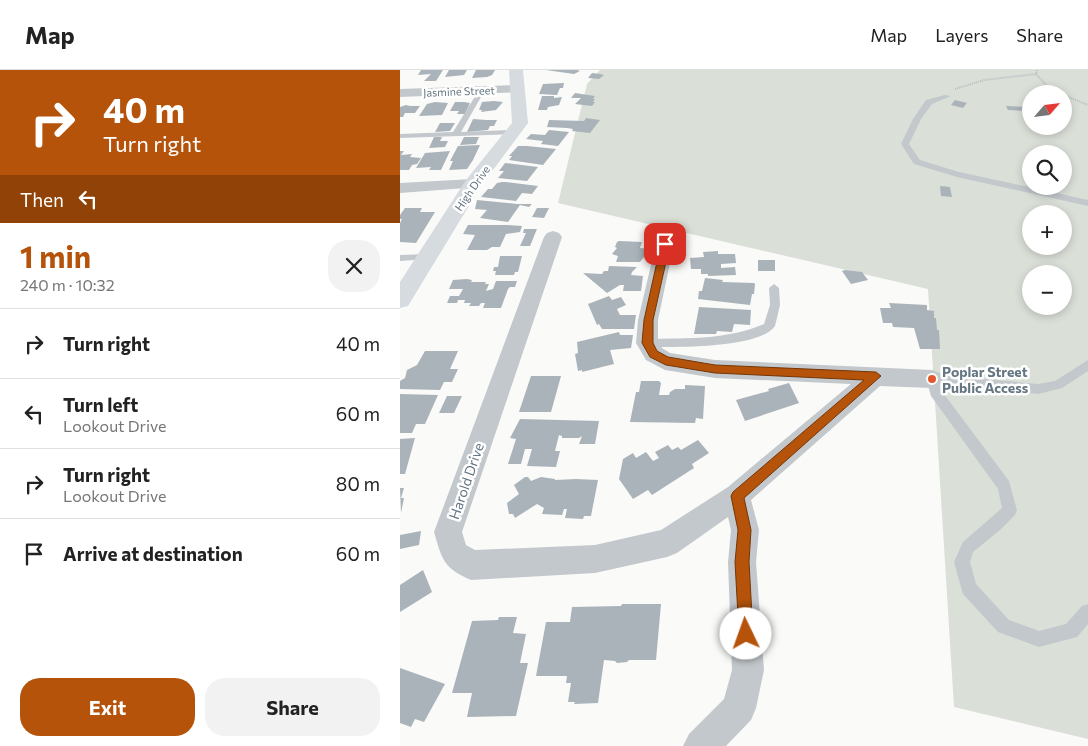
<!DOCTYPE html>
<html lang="en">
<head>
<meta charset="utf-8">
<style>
  body { margin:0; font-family:Commissioner,sans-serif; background:#f2f2f2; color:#222; height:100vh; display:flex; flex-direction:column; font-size:19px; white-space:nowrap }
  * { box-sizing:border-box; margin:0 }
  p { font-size:16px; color:#767676 }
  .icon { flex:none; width:28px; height:28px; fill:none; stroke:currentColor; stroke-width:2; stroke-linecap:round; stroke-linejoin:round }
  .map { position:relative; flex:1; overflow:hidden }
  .panel { display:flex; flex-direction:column; background:#fff; width:400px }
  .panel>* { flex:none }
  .banner { background:#b45309; color:#fff; overflow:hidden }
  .needle { width:32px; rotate:62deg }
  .tools { position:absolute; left:622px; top:15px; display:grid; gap:10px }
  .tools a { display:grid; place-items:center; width:50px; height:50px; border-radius:50%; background:#fff; box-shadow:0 2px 8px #0003; font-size:25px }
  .pin { position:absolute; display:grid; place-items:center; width:42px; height:42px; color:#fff; margin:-21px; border-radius:10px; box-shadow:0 2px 8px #0006 }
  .me { position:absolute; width:55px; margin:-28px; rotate:357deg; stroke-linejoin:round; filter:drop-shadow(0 0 4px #0008) }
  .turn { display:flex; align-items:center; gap:18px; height:105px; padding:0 20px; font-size:22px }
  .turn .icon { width:65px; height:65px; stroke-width:2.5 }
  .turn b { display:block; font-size:35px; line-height:42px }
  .then { display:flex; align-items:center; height:48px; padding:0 20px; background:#0003; gap:10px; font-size:19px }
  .round { display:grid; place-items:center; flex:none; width:52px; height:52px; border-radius:20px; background:#f2f2f2 }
  .headline { display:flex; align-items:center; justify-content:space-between; height:85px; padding:0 20px }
  h1 { font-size:30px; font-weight:700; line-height:38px; color:#b45309 }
  .button { display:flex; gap:10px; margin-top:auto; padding:10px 20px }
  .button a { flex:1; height:58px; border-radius:20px; background:#b45309; color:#fff; font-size:20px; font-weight:700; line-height:58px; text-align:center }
  .button a+a { background:#f2f2f2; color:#222 }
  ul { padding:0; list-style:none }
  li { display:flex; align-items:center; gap:15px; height:70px; padding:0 20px; border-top:1px solid #e0e0e0 }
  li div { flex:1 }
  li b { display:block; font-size:19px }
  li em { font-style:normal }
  header { display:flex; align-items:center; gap:30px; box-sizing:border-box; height:70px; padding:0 25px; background:#fff; border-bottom:1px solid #e0e0e0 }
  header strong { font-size:24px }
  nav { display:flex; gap:28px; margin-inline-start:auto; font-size:18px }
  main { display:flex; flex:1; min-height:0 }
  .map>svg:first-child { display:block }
</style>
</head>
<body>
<header>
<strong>Map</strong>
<nav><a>Map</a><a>Layers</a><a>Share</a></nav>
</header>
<main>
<section class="panel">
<div class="banner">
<div class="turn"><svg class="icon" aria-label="right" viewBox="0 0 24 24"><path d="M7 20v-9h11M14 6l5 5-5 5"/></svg><div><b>40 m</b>Turn right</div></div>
<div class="then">Then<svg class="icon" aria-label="left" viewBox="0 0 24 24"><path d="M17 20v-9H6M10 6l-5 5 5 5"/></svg></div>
</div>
<div class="headline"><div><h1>1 min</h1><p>240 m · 10:32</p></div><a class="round"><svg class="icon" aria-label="close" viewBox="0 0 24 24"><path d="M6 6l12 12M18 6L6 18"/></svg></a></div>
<ul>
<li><svg class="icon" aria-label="right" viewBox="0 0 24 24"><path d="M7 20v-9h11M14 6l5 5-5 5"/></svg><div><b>Turn right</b></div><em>40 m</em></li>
<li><svg class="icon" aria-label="left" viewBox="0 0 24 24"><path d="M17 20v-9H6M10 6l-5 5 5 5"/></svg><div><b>Turn left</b><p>Lookout Drive</p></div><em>60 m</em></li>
<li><svg class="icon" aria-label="right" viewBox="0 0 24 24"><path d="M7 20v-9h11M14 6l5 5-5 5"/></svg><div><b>Turn right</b><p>Lookout Drive</p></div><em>80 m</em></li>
<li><svg class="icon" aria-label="arrive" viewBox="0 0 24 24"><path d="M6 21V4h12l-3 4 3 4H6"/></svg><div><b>Arrive at destination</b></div><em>60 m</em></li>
</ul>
<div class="button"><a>Exit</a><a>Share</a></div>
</section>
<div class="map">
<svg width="688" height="676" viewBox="0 0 688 676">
  <rect width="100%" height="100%" fill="#fafaf8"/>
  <!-- green -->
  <path fill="#dadfd7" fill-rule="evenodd" d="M200,0H688V669L554,637L528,219L158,133L187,14ZM631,24H664V56H631ZM631,84H664V116H631ZM631,144H664V176H631ZM631,204H664V236H631Z"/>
  <!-- building -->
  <g fill="#aab3b9">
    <path d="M21,0H43L36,11H24L31,4L18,5Z"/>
    <path d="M49,0H67L64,5L45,7Z"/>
    <path d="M76,0H95L92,5L87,7L72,8Z"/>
    <path d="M146,0H177L180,1L174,4Z"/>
    <path d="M192,3L200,4L204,5L199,9L188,8Z"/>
    <path d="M164,13L163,18H160L157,25L139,24L143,14Z"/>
    <path d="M175,23L195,26L193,29H195L193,32H195L192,36L175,34L181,28H171Z"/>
    <path d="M142,26H154V28L162,27L159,35L148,37L147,40H138Z"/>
    <path d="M555,30L567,33L563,38L551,35Z"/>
    <path d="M94,31L103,32L96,40L81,42L82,40H79L82,32Z"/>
    <path d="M35,32L48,33L42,45L19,46L27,34Z"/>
    <path d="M55,32H64L70,33L65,44H57L59,41H50Z"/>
    <path d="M6,35L10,36H20L15,43H5L3,47H0V37Z"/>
    <path d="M606,36L627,37L628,41L608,40Z"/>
    <path d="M186,48L200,50L190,63L172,61L173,59L167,58L147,57L149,50L184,51Z"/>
    <path d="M73,49L86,50H97L94,56H90L88,60L67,62Z"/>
    <path d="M40,53H55L50,61L35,62Z"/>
    <path d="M149,60L169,62L158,76L141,74L143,71L126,69L131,64L145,65Z"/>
    <path d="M34,67H42L40,71H48L45,77L29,78Z"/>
    <path d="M64,67H79L76,74L60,75Z"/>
    <path d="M80,75L73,90L67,99L49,100L53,91H50L58,76Z"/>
    <path d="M118,76H127L156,79L143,95L109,90L112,86H109Z"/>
    <path d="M0,81H4L1,85L12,84L10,87L21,88L17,94L12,95L9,100H0Z"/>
    <path d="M50,81L41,100H29L31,97L16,98L25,83Z"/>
    <path d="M105,93L138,97L127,111L98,108L104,101H99Z"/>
    <path d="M102,112H105L138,116L132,124L122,123L116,131L81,127L88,119H92L97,113Z"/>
    <path d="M540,116L550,117L552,127L541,126Z"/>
    <path d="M77,130L117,134H132L129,137L120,135L108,152L80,148L87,140L75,139Z"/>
    <path d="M5,138H22L20,142H35L16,173L0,172V153L2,149H0V145Z"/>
    <path d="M137,138H149L144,148L132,147Z"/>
    <path d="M68,155H107L122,156L120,162L106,164L100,177H92L87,180H67L75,165L63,164Z"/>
    <path d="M124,159H137L130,176H120L126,163H123Z"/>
    <path d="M219,171L242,172L240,178L252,179L249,188L244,187L240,192H216L218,186L212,184L217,178L215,177L217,172Z"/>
    <path d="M318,181V184H335L336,193L321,194V198L335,197L336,205L308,206V204H301V199H291L290,188L304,187L303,182Z"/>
    <path d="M100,186H122L118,202H115L114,205H95L96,201H93L94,197H98Z"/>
    <rect x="358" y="190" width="17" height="11"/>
    <path d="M209,196L237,197L232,202L231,205L243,206L241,221H223L224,215H220L207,223L183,203L202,204L204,201H208Z"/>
    <path d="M445,200L462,202L468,210L451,214L442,201Z"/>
    <path d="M305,208L323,210L322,212L354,213L355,214L354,224H352L350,235L298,229L299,221H302Z"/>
    <path d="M67,209L72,210L71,212H86L85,214H89L86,221L93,219L96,211H117L115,217H110L108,219L101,238H83L85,233H81L79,236H69L71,233H64L65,230H58L57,233H47L50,226H59L63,219H49L53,210Z"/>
    <path d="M209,226L212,230L221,227L226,235L217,239L220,245H236L234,259H202L199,254L197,255L188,234Z"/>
    <path d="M489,233L527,235V240L534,241V248H536L537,260H539L540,279H520L514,258L493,257L492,253H483L480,238H491Z"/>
    <path d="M299,237L351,240L350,255L334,254L332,262L317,261L316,264H294Z"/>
    <path d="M219,262L220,265H233L231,278L210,280L214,294L182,302V300L178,301L175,284L178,283L177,272Z"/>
    <path d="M25,281H58L50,299H58L52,312H44L40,320L0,319V311L5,308L7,300L17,295Z"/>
    <path d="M131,306H161L151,342H119Z"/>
    <path d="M241,311H259L261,313L259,325H269L270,322L275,319H285V315L305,316L303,349L296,348L295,353L230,352L236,322H239Z"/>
    <path d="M389,313L399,333L345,351L336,330L369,321L368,319Z"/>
    <path d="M0,324L38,325L25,354H16L12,363H0Z"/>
    <path d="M47,326H62L54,343H39Z"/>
    <path d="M120,349L199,351L195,374H179L182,366L179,368H162V366L159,365L155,381H160L156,397L127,396L132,379H125L121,394H108L116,369L110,368Z"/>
    <path d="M15,368L5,404H0V369Z"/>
    <path d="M298,370L309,383L292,394L294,398L252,425L248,420L233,429L219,409L223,389L233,383L236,388L246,382L253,391L259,388L255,382L268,375L272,380L278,377L281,380Z"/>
    <path d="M125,407H128L131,411L141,407L155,409V410L176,409L198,410L191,446H184L183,449L165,448L167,439H164L162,445L142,444L144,438L137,434L115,448L113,444H109L107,433L119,424L114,415Z"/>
    <path d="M0,418H4L1,428H4L1,443Z"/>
    <path d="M21,461L19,475L0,479V465Z"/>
    <path d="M23,500L32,522L0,542V515Z"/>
    <path d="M222,534H261L256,590H229L227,592L217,593L215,591L204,590L198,633L174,634L175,632H168L171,613H166L167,606H136L146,552H170L172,537L221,536Z"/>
    <path d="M99,547H117L113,563L126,564L120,593H128L116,646L67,647L72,623H52L72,551L98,550Z"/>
    <path d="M0,598L45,614L24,652L15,649L11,657L0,653Z"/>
  </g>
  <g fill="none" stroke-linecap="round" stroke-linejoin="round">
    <!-- path -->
    <g stroke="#bbbfc2" stroke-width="2" stroke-dasharray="1 1" stroke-linecap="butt">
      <path d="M637,0L636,4L648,17L661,24"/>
      <path d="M555,19L584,10L636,4"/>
      <path d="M664,25L688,35"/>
    </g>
    <!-- lane -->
    <g fill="#c3c8cc" fill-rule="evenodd">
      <path d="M82,18L85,20L61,62L113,60L117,62L116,64L0,68V64L53,62L79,20Z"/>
      <path d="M545,25L551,26L532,34L521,49L509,74L520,90L559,102L688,130V136L557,107L514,94L501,74L513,49L526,30Z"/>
      <path d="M27,184L32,187L30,189L0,191V185Z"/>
      <path d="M374,214L379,218L380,235L375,256C359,279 274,277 247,277L241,273L247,269C287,268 327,270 364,254L370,235L369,218Z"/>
      <path d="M688,290V301L662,318L638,324L539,314L541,320L609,411L617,440L615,445L600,460L573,482L570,492L576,514L609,550L639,561L666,554L682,536L688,534V554L677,567L639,577L598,562L563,524L554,492L563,472L602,438L598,419L531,326L526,309L528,306L532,304L638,314L655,311Z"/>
    </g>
    <!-- street -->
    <g fill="#c3c8cc" fill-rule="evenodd">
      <path d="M117,15L122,16L124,19L122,22L0,27V19Z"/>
      <path d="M73,109L79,111L81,114L79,117L0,123V113Z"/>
      <path d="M153,161L159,163L162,167L62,462L66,475L75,480L195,475L261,460L328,417L451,314L315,308L265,300L246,290L236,273L238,250L256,174L259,170L265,168L271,170L274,174L258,250V272L262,278L270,283L315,290L532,300L540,303L543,309L540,315L532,318L480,316L351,430L359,460L356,492L364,600L356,638L351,650L326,676H283L289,664L324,629L332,600L328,492L331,460L328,447L277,483L267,487L195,503L71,510C43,498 42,489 34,462L144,167L147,163Z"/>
    </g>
    <!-- secondary -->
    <path fill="#d6dbdf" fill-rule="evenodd" d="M109,0H123L128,53L81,116L8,236L0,238V212L66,110L112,53Z"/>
  </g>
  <!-- route -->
  <path fill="#b45309" stroke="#753606" d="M265,171L270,174L253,250V273L257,281L268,287L315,295L476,302L481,306L344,428L351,460L349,492L353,564L351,569L346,571L341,569L339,564L335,492L338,460L331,426L333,422L464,310L315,303L266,295L250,287L242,273L244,250L261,174Z"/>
  <!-- markers -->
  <circle fill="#e4572e" stroke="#fff" stroke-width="2" cx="532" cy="309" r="5"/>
  <g text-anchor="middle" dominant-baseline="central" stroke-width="5" stroke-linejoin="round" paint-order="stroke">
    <!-- far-street labels -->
    <g font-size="11" fill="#657683" stroke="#fff">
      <text transform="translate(59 21) rotate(-2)">Jasmine Street</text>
      <text transform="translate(72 118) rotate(-55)">High Drive</text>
    </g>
    <!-- poi labels -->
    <g font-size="14" font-weight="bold" fill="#657683" stroke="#fff" text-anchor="start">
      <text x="542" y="301">Poplar Street<tspan x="542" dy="16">Public Access</tspan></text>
    </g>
    <!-- street labels -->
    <g font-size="14" fill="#657683" stroke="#fff">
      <text transform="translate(66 411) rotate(-71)">Harold Drive</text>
    </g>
  </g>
</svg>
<div class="tools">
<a><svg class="needle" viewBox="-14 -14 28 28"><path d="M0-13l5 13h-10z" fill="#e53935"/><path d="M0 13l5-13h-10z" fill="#767676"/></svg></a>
<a><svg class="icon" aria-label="search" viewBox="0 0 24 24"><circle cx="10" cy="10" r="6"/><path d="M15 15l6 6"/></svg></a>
<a>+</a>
<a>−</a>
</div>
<div class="pin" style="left:265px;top:174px;background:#d93025"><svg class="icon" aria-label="arrive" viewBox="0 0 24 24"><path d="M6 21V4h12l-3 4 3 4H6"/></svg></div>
<svg class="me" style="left:346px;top:564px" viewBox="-20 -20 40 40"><circle r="19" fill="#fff"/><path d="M0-13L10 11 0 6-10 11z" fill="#b45309"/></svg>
</div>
</main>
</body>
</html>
